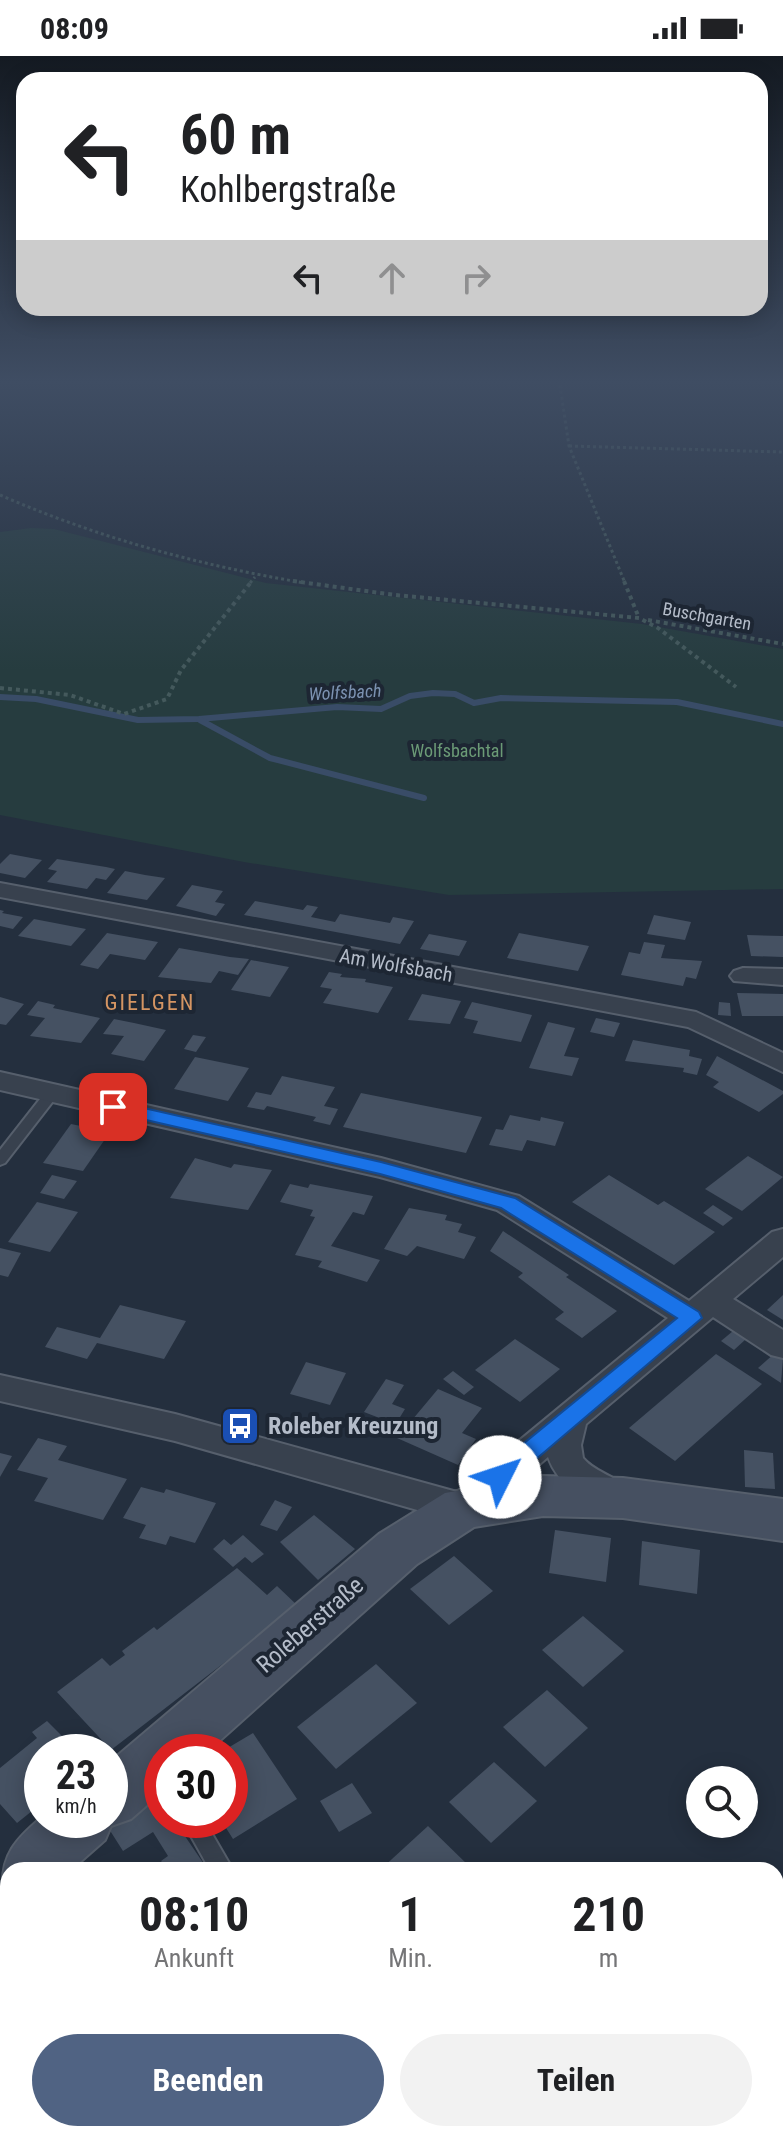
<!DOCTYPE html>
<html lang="de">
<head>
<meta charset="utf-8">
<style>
  body { margin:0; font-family:"Roboto Condensed",sans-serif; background:#f2f2f2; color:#202124; height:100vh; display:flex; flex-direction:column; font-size:30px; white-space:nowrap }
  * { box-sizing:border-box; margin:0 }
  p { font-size:26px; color:#757577 }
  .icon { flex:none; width:44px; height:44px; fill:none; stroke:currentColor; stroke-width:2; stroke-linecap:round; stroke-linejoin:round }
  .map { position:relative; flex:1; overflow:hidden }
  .panel { position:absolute; left:0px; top:1806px; width:784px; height:280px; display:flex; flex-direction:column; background:#fff; border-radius:24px 24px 0 0; box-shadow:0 4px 20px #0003 }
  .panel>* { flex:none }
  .hud { position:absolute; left:16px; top:16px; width:752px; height:244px; border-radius:24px; box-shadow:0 4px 20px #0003; background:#fff; color:#202124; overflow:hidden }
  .tools { position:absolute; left:686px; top:1710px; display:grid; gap:16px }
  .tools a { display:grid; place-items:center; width:72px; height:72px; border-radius:50%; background:#fff; box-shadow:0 4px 20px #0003; font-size:40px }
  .speed { position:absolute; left:24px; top:1678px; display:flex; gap:16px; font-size:40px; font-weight:700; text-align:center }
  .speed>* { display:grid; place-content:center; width:104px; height:104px; border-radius:50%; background:#fff; box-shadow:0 4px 20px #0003; line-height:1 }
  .speed small { font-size:20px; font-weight:400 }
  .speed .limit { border:12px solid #d22; background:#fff; color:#111 }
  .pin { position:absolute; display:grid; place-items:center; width:68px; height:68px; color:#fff; margin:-34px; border-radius:16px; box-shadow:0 4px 12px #0006 }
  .me { position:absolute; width:88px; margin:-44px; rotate:49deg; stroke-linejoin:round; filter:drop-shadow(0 0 6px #0008) }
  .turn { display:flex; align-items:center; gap:28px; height:168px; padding:0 32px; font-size:36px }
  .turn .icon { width:104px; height:104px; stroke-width:2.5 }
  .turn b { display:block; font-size:56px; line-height:68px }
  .lanes { display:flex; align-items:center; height:76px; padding:0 32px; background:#0003; justify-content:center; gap:40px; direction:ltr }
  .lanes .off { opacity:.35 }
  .eta { display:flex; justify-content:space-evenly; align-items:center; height:136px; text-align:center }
  .eta b { font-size:48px; font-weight:700; line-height:56px }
  .button { display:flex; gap:16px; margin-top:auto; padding:16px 32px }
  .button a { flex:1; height:92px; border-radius:48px; background:#506383; color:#fff; font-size:32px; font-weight:700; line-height:92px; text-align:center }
  .button a+a { background:#f2f2f2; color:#202124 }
  .status { display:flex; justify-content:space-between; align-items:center; height:56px; padding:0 40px; background:#fff; direction:ltr }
  .status svg { height:22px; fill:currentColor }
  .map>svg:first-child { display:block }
</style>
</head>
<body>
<div class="status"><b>08:09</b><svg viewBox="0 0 49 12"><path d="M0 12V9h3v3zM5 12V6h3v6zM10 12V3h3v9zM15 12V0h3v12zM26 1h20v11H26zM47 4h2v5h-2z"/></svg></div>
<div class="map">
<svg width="783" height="2086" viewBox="0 0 783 2086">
  <rect width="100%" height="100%" fill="#242f3e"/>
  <!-- green -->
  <path fill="#263c3f" d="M31,472L54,473L266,527L642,568L783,593V833L449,839L244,806L0,759V476Z"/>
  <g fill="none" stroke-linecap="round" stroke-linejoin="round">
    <!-- stream -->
    <g stroke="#394c67" stroke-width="6">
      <path d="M0,641L36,643L138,664L199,663L337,651L381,653L410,640L433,637L455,638L474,647L501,642L677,646L783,668"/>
      <path d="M200,664L270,702L424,742"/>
    </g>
  </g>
  <!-- building -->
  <g fill="#455162">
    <path d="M10,798L42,804L25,822L0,817V808Z"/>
    <path d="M57,803L106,811L115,813L106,824L96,822L87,833L47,826L57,815L48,813Z"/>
    <path d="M125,815L145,819L165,822L147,844L107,837Z"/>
    <path d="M192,829L223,835L215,846L225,848L216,860L176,850Z"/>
    <path d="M255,845L303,854L307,849L318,851L311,861L335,866L340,858L390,867L393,861L414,865L400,888L244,859Z"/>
    <path d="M0,854L4,855L2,857L23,861L13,873L0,870Z"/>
    <path d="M654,859L691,866L685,884L647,878Z"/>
    <path d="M34,863L86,873L71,890L18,880Z"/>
    <path d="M107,877L158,886L145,904L110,898L98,913L80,909Z"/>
    <path d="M519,877L589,890L578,915L507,902Z"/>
    <path d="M429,878L467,885L459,900L420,893Z"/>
    <path d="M747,879L783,880V901L751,900Z"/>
    <path d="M644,886L665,889L661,902L702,905L696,923L686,921L683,930L621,919L629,896L640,898Z"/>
    <path d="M179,892L230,901L249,903L238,919L219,915L211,927L158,921Z"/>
    <path d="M251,904L289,911L270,941L231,934Z"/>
    <path d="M329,916L342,918L340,921L366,923L365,926L393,931L378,957L323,947L332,933L320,931Z"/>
    <path d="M737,937L783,938V960H742Z"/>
    <path d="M422,938L461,945L450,968L408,964Z"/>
    <path d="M0,941L24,948L6,969L0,968Z"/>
    <path d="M38,945L55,949L53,952L100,962L81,987L30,980L45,962L27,959Z"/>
    <path d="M472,946L532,959L521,986L473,977L478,965L464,962Z"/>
    <path d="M719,946L730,947L731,960L718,959Z"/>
    <path d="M596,962L620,967L614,981L590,976Z"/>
    <path d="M114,963L134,967L166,974L144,1005L111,998L124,980L103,978Z"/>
    <path d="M548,966L575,972L564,1000L579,1002L572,1020L529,1012Z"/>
    <path d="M193,979L206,981L196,996L184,993Z"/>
    <path d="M633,984L690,994L689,1000L702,1003L697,1019L683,1016L684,1012L625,1005Z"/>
    <path d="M717,1000L783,1035V1038L759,1056L713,1031L719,1026L706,1019Z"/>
    <path d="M195,1001L249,1012L228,1045L174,1033Z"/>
    <path d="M282,1020L335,1031L324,1050L338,1053L330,1069L313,1065L316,1061L267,1050L264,1054L247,1051L256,1036L271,1039Z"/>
    <path d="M361,1037L421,1049L482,1061L466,1097L343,1071Z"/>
    <path d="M510,1059L540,1065L541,1061L564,1066L555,1090L527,1084L522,1095L489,1089L496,1073L503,1074Z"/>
    <path d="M71,1068L110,1076L83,1115L43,1107Z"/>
    <path d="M748,1100L783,1121L742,1155L705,1133Z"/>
    <path d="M195,1102L231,1112L234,1108L272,1114L248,1154L170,1142Z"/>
    <path d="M52,1119L77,1125L64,1143L40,1137Z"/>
    <path d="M609,1119L658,1149L664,1145L715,1176L674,1209L572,1146Z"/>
    <path d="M290,1128L308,1132L310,1128L373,1140L364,1159L353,1156L331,1190L380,1204L367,1226L318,1211L322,1205L295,1199L315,1161L310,1160L313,1154L280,1146Z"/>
    <path d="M37,1146L78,1156L50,1196L8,1186Z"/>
    <path d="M713,1149L733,1162L723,1170L703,1157Z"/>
    <path d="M409,1152L447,1159L445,1164L462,1168L458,1176L476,1181L464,1203L417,1190L407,1200L384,1193Z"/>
    <path d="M503,1175L569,1219L566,1221L617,1255L582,1282L555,1263L564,1256L518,1221L523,1217L490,1195Z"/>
    <path d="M0,1192L21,1197L8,1221L0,1219Z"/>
    <path d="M783,1239V1264L767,1254Z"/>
    <path d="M120,1249L186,1265L164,1303L97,1287L87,1303L45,1291L57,1271L100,1282Z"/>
    <path d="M733,1275L746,1283L734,1294L721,1285Z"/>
    <path d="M515,1283L560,1313L520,1346L475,1314Z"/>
    <path d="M775,1297L783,1302L781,1327L758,1312Z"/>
    <path d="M716,1298L762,1328L675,1405L629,1372Z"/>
    <path d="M306,1306L346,1317L330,1349L290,1338Z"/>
    <path d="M453,1315L474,1331L464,1339L443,1323Z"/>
    <path d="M386,1323L404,1329L392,1348L405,1353L392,1374L379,1369L382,1363L364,1356Z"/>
    <path d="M438,1333L482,1352L462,1377L476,1383L458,1409L397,1382Z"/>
    <path d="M38,1382L67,1390L58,1404L127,1423L103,1464L34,1445L48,1422L17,1414Z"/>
    <path d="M744,1394L773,1397L775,1433L745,1431Z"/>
    <path d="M0,1397L12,1400L0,1421Z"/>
    <path d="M141,1431L164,1437L166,1433L216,1447L195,1487L170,1480L166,1489L139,1482L146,1469L123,1462Z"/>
    <path d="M275,1444L292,1451L277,1475L260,1469Z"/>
    <path d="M314,1459L355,1493L318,1524L280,1486Z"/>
    <path d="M555,1474L611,1482L606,1526L549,1517Z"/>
    <path d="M243,1479L264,1498L252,1507L245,1501L233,1511L213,1493L224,1483L231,1489Z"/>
    <path d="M642,1485L700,1494L697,1538L639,1529Z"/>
    <path d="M454,1500L493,1535L449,1569L410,1533Z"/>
    <path d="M237,1512L267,1539L277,1530L298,1550L111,1694L57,1636L102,1602L110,1610L125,1599L122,1595L154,1571L157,1574Z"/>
    <path d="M583,1560L624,1595L583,1631L542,1594Z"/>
    <path d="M376,1608L417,1647L336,1713L297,1671Z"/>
    <path d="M547,1634L588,1672L545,1711L503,1671Z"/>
    <path d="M47,1665L70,1688L60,1696H42V1747L17,1767L0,1748V1712L37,1682L32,1676Z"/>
    <path d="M253,1677L297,1743L233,1783L221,1764H230V1696H221Z"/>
    <path d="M494,1706L537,1745L491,1787L449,1746Z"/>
    <path d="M352,1727L372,1757L339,1776L320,1745Z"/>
    <path d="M159,1741L162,1764H174L208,1814H168L161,1805L168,1800L153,1776L123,1795L109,1773Z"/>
    <path d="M428,1770L471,1812L380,1814Z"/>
    <path d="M0,1877L8,1894L6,1966L0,1953Z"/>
    <path d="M57,2078H127L132,2086H61Z"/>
  </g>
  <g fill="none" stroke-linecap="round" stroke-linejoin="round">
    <defs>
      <g id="service">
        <path d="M52,1033L59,1037L57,1040L5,1107L0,1109V1094L47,1034Z"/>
        <path d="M182,1764H204L233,1814H210Z"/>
      </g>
      <g id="minor">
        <path d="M0,827L696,956L783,997V1016L688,971L0,841Z"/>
        <path d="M743,912L783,913V929L734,925L730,920L734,915Z"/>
        <path d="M0,1016L381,1102L519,1140L689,1245L772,1176L783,1173V1201L733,1243L783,1274V1302L771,1299L713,1261L586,1368L581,1389L583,1402C596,1418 620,1420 629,1437L624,1447L611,1451C582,1442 559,1431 548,1401L476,1462L463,1467L175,1385L0,1345V1319L175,1358L457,1436L668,1262L497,1154L380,1121L0,1034Z"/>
      </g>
      <path id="secondary" d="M543,1420L623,1422L783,1443V1485L623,1462L543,1460L474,1471L417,1508L207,1696H162V1736L131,1763L111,1770L105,1784L71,1814H8V1837L3,1835C0,1799 17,1782 42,1761V1764H110V1706L379,1478L445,1437Z"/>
    </defs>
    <!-- service casing -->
    <use href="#service" stroke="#565f6c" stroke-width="4"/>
    <!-- minor casing -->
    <use href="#minor" stroke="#565f6c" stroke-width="4"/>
    <!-- secondary casing -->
    <use href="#secondary" stroke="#565f6c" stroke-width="4"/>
    <!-- path-far1 -->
    <g stroke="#44595c" stroke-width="3" stroke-dasharray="3 3" stroke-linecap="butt">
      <path d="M559,323L569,390L625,527"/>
      <path d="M569,390L783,396"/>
      <path d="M0,439C99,482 198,509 305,527"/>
      <path d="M250,527L255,521"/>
    </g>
    <!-- path -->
    <g stroke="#44595c" stroke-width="4" stroke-dasharray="4 4" stroke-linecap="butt">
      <path d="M293,525L395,539L639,562L658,572L736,631"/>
      <path d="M624,525L639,562"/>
      <path d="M648,564L783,588"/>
      <path d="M0,632L70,639L124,658L167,643L181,614L252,525"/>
    </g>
    <!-- service -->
    <use href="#service" fill="#38414e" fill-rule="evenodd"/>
    <!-- minor -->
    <use href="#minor" fill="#38414e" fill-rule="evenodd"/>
    <!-- secondary -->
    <use href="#secondary" fill="#465061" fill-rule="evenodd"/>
  </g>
  <!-- sky -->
  <linearGradient id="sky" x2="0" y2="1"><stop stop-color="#141a22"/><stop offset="0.53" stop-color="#3f4d63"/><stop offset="1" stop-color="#3f4d63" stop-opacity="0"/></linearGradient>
  <rect width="783" height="615" fill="url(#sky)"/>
  <!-- route -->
  <path fill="#1a73e8" stroke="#114b97" stroke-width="2" d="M113,1045L381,1106L515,1142L699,1256L702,1262L508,1427H491L488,1421L491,1414L677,1262L501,1152L380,1118L107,1055V1047Z"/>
  <!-- icons -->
  <defs>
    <symbol id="bus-square" viewBox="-11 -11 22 22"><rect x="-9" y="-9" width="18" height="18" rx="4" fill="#1a4fb4" stroke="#1d2633"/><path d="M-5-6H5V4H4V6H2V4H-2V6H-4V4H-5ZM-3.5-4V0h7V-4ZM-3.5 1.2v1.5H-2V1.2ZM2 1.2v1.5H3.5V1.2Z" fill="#fff"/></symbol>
  </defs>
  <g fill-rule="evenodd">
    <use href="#bus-square" x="218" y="1348" width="44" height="44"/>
  </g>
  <g text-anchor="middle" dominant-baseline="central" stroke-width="8" stroke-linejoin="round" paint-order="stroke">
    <!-- far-street labels -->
    <g font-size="18" fill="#b4bcc9" stroke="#1d2633">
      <text transform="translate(707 560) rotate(10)">Buschgarten</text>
    </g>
    <!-- far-water labels -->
    <g font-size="18" font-style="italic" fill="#7c92b1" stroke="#1d2633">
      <text transform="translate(345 636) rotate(-3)">Wolfsbach</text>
    </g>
    <!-- far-park labels -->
    <g font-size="18" fill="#6b9a76" stroke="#1d2633">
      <text x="457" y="694">Wolfsbachtal</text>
    </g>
    <!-- street labels -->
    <g font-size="20" fill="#b4bcc9" stroke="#1d2633">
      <text transform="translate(396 909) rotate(10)">Am Wolfsbach</text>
    </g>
    <!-- neighbourhood labels -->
    <g font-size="22" letter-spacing="2" fill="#d59563" stroke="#1d2633">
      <text x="150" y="946">GIELGEN</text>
    </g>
    <!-- near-poi labels -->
    <g font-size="24" font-weight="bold" fill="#b4bcc9" stroke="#1d2633" text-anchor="start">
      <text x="268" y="1370">Roleber Kreuzung</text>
    </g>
    <!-- near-street labels -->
    <g font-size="24" fill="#b4bcc9" stroke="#1d2633">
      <text transform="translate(310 1569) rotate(-41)">Roleberstraße</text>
    </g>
  </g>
</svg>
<div class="tools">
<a><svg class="icon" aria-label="search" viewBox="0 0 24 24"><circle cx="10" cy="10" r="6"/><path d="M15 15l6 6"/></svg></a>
</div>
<div class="speed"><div>23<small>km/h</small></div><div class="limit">30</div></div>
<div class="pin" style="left:113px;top:1051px;background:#d93025"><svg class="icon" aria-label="arrive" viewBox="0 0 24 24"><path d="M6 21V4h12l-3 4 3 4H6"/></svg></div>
<svg class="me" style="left:500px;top:1421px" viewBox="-20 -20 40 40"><circle r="19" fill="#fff"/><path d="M0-13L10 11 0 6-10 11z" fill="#1a73e8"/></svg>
<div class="hud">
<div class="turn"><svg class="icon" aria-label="left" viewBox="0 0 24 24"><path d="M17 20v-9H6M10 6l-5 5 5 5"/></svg><div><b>60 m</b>Kohlbergstraße</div></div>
<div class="lanes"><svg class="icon" aria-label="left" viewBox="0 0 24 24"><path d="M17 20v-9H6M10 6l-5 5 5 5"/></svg><svg class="icon off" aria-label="ahead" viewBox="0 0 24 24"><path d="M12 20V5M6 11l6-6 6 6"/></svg><svg class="icon off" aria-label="right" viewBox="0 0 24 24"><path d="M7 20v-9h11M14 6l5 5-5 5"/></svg></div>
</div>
<section class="panel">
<div class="eta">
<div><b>08:10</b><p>Ankunft</p></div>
<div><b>1</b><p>Min.</p></div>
<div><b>210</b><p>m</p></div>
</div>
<div class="button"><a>Beenden</a><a>Teilen</a></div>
</section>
</div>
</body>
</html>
